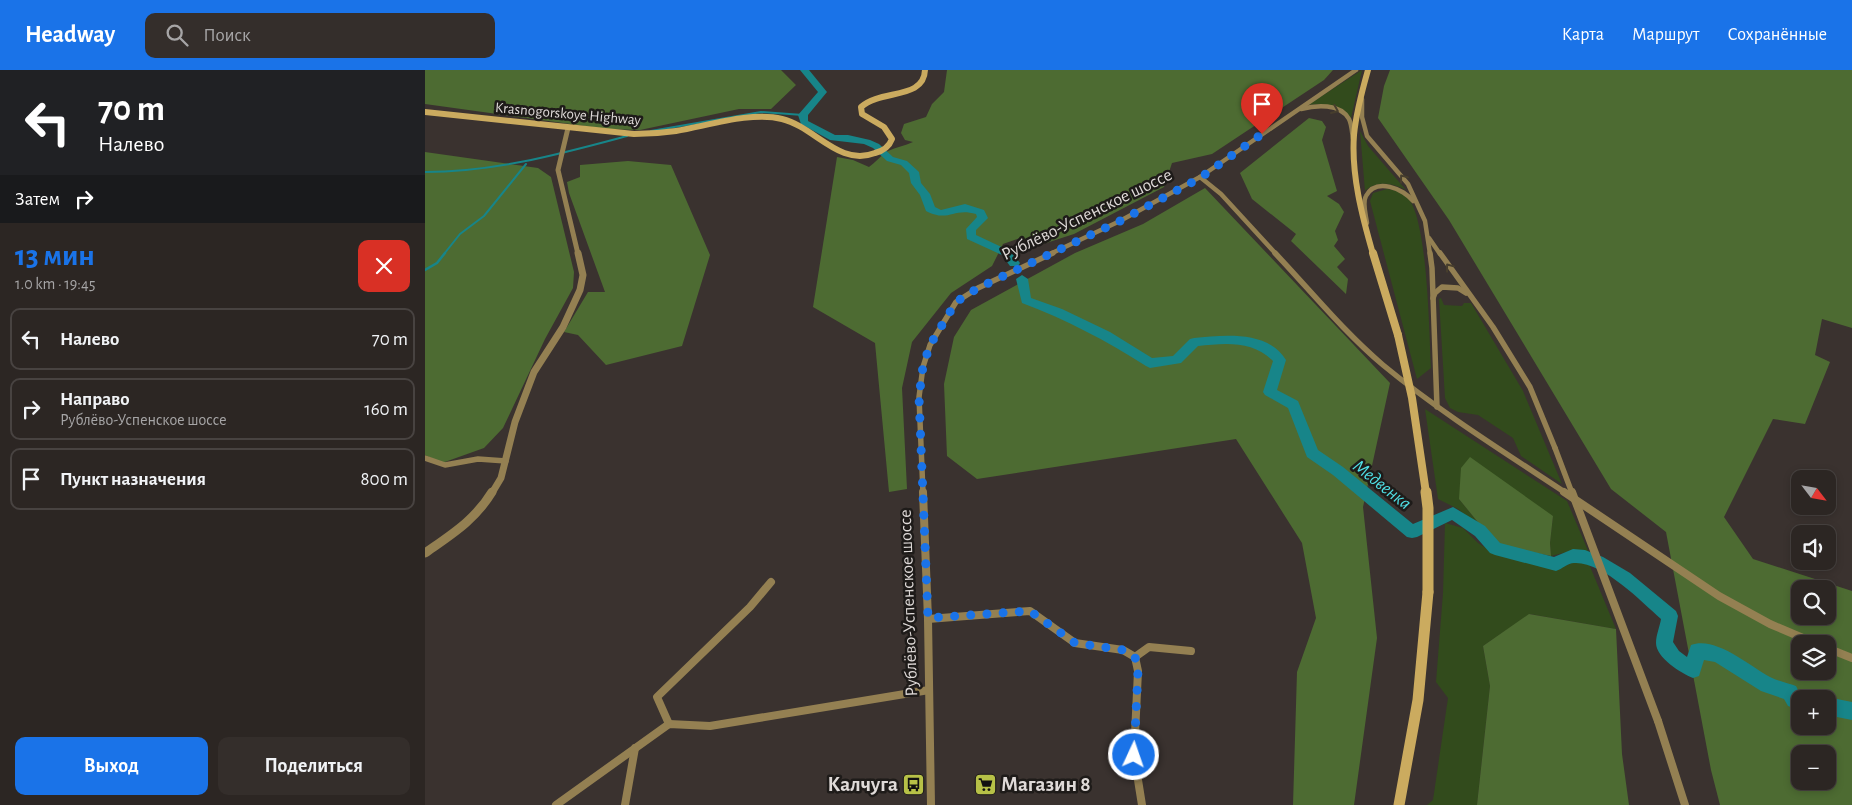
<!DOCTYPE html>
<html lang="ru">
<head>
<meta charset="utf-8">
<style>
  body { margin:0; font-family:"Alegreya Sans",sans-serif; background:#342e2b; color:#f1f3f6; height:100vh; display:flex; flex-direction:column; font-size:19px; white-space:nowrap }
  * { box-sizing:border-box; margin:0 }
  p { font-size:16px; color:#a6a5a6 }
  .icon { flex:none; width:28px; height:28px; fill:none; stroke:currentColor; stroke-width:2; stroke-linecap:round; stroke-linejoin:round }
  .map { position:relative; flex:1; overflow:hidden }
  .sheet { display:flex; flex-direction:column; background:#2c2623; width:425px }
  .sheet>* { flex:none }
  .hud { background:#202124; color:#fff; overflow:hidden }
  .needle { width:32px; rotate:121deg }
  .fabs { position:absolute; left:1366px; top:400px; display:grid; gap:10px }
  .fabs a { display:grid; place-items:center; width:45px; height:45px; border-radius:10px; background:#2c2623; box-shadow:0 2px 8px #0003,0 0 0 1px #484341; font-size:25px }
  .pin { position:absolute; display:grid; place-items:center; width:42px; height:42px; color:#fff; margin:-51px -21px; border-radius:50% 50% 50% 0; rotate:-45deg; box-shadow:0 0 5px #0007 }
  .pin .icon { rotate:45deg }
  .me { position:absolute; width:55px; margin:-28px; rotate:3deg; stroke-linejoin:round; filter:drop-shadow(0 0 4px #0008) }
  .turn { display:flex; align-items:center; gap:18px; height:105px; padding:0 15px; font-size:22px }
  .turn .icon { width:65px; height:65px; stroke-width:2.5 }
  .turn b { display:block; font-size:35px; line-height:42px }
  .then { display:flex; align-items:center; height:48px; padding:0 15px; background:#0003; gap:10px; font-size:19px }
  .round { display:grid; place-items:center; flex:none; width:52px; height:52px; border-radius:10px; background:#342e2b }
  .head { display:flex; align-items:center; justify-content:space-between; height:85px; padding:0 15px }
  h1 { font-size:30px; font-weight:700; line-height:38px; color:#1a73e8 }
  .primary-button { display:flex; gap:10px; margin-top:auto; padding:10px 15px }
  .primary-button a { flex:1; height:58px; border-radius:10px; background:#1a73e8; color:#fff; font-size:20px; font-weight:700; line-height:58px; text-align:center }
  .primary-button a+a { background:#342e2b; color:#f1f3f6 }
  ul { padding:0; list-style:none }
  li { display:flex; align-items:center; gap:15px; height:62px; margin:0 10px 8px; padding:0 5px; border:2px solid #484341; border-radius:10px }
  li div { flex:1 }
  li b { display:block; font-size:19px }
  li em { font-style:normal }
  header { display:flex; align-items:center; gap:30px; box-sizing:border-box; height:70px; padding:0 25px; background:#1a73e8; color:#fff }
  header strong { font-size:24px }
  nav { display:flex; gap:28px; margin-inline-start:auto; font-size:18px }
  .search { width:350px; height:45px; background:#342e2b; display:flex; align-items:center; gap:12px; box-sizing:border-box; padding:0 18px; border-radius:10px; color:#a6a5a6; font-size:19px }
  main { display:flex; flex:1; min-height:0 }
  .map>svg:first-child { display:block }
</style>
</head>
<body>
<header>
<strong>Headway</strong>
<div class="search"><svg class="icon" aria-label="search" viewBox="0 0 24 24"><circle cx="10" cy="10" r="6"/><path d="M15 15l6 6"/></svg>Поиск</div>
<nav><a>Карта</a><a>Маршрут</a><a>Сохранённые</a></nav>
</header>
<main>
<section class="sheet">
<div class="hud">
<div class="turn"><svg class="icon" aria-label="left" viewBox="0 0 24 24"><path d="M17 20v-9H6M10 6l-5 5 5 5"/></svg><div><b>70 m</b>Налево</div></div>
<div class="then">Затем<svg class="icon" aria-label="right" viewBox="0 0 24 24"><path d="M7 20v-9h11M14 6l5 5-5 5"/></svg></div>
</div>
<div class="head"><div><h1>13 мин</h1><p>1.0 km · 19:45</p></div><a class="round" style="background:#d93025;color:#fff"><svg class="icon" aria-label="close" viewBox="0 0 24 24"><path d="M6 6l12 12M18 6L6 18"/></svg></a></div>
<ul>
<li><svg class="icon" aria-label="left" viewBox="0 0 24 24"><path d="M17 20v-9H6M10 6l-5 5 5 5"/></svg><div><b>Налево</b></div><em>70 m</em></li>
<li><svg class="icon" aria-label="right" viewBox="0 0 24 24"><path d="M7 20v-9h11M14 6l5 5-5 5"/></svg><div><b>Направо</b><p>Рублёво-Успенское шоссе</p></div><em>160 m</em></li>
<li><svg class="icon" aria-label="arrive" viewBox="0 0 24 24"><path d="M6 21V4h12l-3 4 3 4H6"/></svg><div><b>Пункт назначения</b></div><em>800 m</em></li>
</ul>
<div class="primary-button"><a>Выход</a><a>Поделиться</a></div>
</section>
<div class="map">
<svg width="1427" height="735" viewBox="0 0 1427 735">
  <rect width="100%" height="100%" fill="#3a322f"/>
  <!-- green -->
  <g fill="#324b1c">
    <path d="M937,0L926,48C916,35 898,33 883,35Z"/>
    <path d="M935,61L943,76L981,120C968,113 951,110 940,121Z"/>
    <path d="M962,119C969,120 978,122 983,128C1003,151 1004,263 1006,298L992,309L945,131L948,123Z"/>
    <path d="M1016,228L1019,235L1037,236L1039,233H1046L1098,321L1137,414L1096,386L1088,368L1053,345L1033,342L1025,338L1020,328L1014,229Z"/>
    <path d="M1000,339L1142,431L1164,483L1146,481L1126,486L1125,473L1128,446L1034,429L1060,461L1033,439L1013,429Z"/>
    <path d="M1020,453L1038,458L1053,473L1070,484L1133,499L1151,491L1164,494L1191,559L1105,544L1058,576L1065,616L1052,735H1002L1008,730L1023,628L1011,612L1018,523Z"/>
  </g>
  <!-- forest -->
  <g fill="#4d6b32" fill-rule="evenodd">
    <path d="M0,0H356L371,15L346,39H314L215,60L182,59L0,34Z"/>
    <path d="M522,0H908L899,10L787,84L747,93L739,117L649,164L615,175L595,168L578,174L567,196L526,223L487,272L477,318L482,419L464,422L450,273L388,237L412,87L428,90L444,97C450,93 455,86 463,81C471,77 480,76 488,72L480,70L476,63L479,54L501,47L507,34L519,22Z"/>
    <path d="M965,0H1427V258L1397,249L1390,285L1405,292L1380,354L1348,349L1299,447L1328,489L1427,521V735H1295L1286,700L1241,462L1186,419L1024,150L953,48L959,16ZM1375,519H1402V546H1375ZM1375,574H1402V601H1375ZM1375,629H1402V656H1375ZM1375,684H1402V711H1375Z"/>
    <path d="M884,48L897,51L901,57L897,70L912,121L902,126L914,134L919,142L910,161L913,170L909,176L920,189L912,197L923,209L921,224L866,171L871,164L827,129L815,103Z"/>
    <path d="M0,82L113,98L126,107L149,202L148,218L120,269L78,358L59,378L17,393L0,385Z"/>
    <path d="M203,91L246,95L285,185L257,276L181,295L153,265L139,262L163,222H180L144,123L142,112L155,107V95Z"/>
    <path d="M780,118L965,313L938,437L952,568L929,735H868L872,602L891,548L877,473L811,369L552,409L522,386L519,314L529,267L546,240L650,183L718,154Z"/>
    <path d="M1045,387L1128,446L1125,473L1126,486L1077,476L1060,461L1034,429L1036,398Z"/>
    <path d="M1104,544L1191,559L1197,684L1204,735H1052L1065,616L1058,576Z"/>
  </g>
  <g fill="none" stroke-linecap="round" stroke-linejoin="round">
    <!-- stream-far1 -->
    <g stroke="#178589" stroke-width="2">
      <path d="M226,61L336,42L378,45"/>
      <path d="M0,102C70,102 135,84 202,66"/>
      <path d="M19,184L35,164L59,146L101,94"/>
    </g>
    <!-- stream -->
    <path stroke="#178589" stroke-width="2.5" d="M0,200L12,193L20,183"/>
    <!-- river -->
    <g fill="#178589" fill-rule="evenodd">
      <path d="M375,0H384L402,22L383,45V51L410,65H423L445,70L454,74L468,87L482,91L494,102L496,113L505,124L510,137L516,140L540,134L559,140L563,148L551,160V165L585,181L595,193L593,196H585L577,185L542,169L541,159L552,147L551,144C528,137 524,153 501,141L495,125L486,113L484,103L476,95L462,91L448,78L439,74L405,70L376,54L373,45L393,22Z"/>
      <path d="M597,205L603,209L606,228L637,239L685,262L727,288L748,286L765,269L769,268C799,265 843,260 861,290L852,320L873,331L893,380L918,397L988,454L1028,437L1060,456L1075,473L1129,487L1148,479L1160,480L1178,487L1205,503L1251,541L1253,546L1248,572L1254,581L1262,587L1266,575C1291,566 1324,596 1345,607C1353,611 1363,613 1371,616L1374,622L1381,625L1383,629H1375V640L1363,636L1359,629L1336,621L1290,592L1279,590L1274,606L1268,608C1256,603 1231,588 1231,573C1231,565 1235,556 1236,549C1216,531 1177,491 1149,493C1143,493 1137,499 1131,501L1070,485L1065,483L1050,466L1027,450L992,467L987,468L982,467L908,405L882,387L863,338L840,325L838,322L848,291C828,270 799,273 773,276L756,293L725,298L721,296C680,270 642,250 597,233L591,209Z"/>
      <path d="M1402,627L1427,632V650L1402,645V629H1398Z"/>
    </g>
    <!-- minor-far2 -->
    <g stroke="#948052" stroke-width="4.5">
      <path d="M937,29V47L942,66L983,114L1000,151L1005,184"/>
      <path d="M876,39C891,35 915,33 924,49C927,55 927,63 928,69"/>
      <path d="M775,107L796,124L851,184"/>
      <path d="M942,153C941,145 937,133 941,126C951,107 979,119 988,131"/>
      <path d="M1004,168L1015,184"/>
      <path d="M625,184L695,151L775,107L931,0"/>
    </g>
    <!-- minor-far1 -->
    <g stroke="#948052" stroke-width="5.5">
      <path d="M850,183C885,220 918,261 958,295C1015,342 1079,382 1141,423"/>
      <path d="M1005,183L1007,198L1012,337"/>
      <path d="M1015,183L1068,257L1105,317L1130,378"/>
      <path d="M1008,228L1010,223L1017,217L1033,218L1041,223"/>
      <path d="M0,388L20,395L53,389L81,391"/>
      <path d="M498,423L494,327L498,297L505,275L531,232L553,218L628,183"/>
    </g>
    <!-- minor -->
    <g stroke="#948052" stroke-width="8">
      <path d="M498,422L503,549L506,735"/>
      <path d="M1139,422L1294,526L1345,554L1392,574"/>
      <path d="M503,549L605,541L650,573L698,580L710,587L713,601L709,685L717,735"/>
      <path d="M1402,578L1427,588"/>
      <path d="M710,587L724,577L766,581"/>
      <path d="M1233,651L1260,735"/>
      <path d="M244,654L232,627L325,537L346,512"/>
      <path d="M131,735L244,654L285,656L504,620"/>
      <path d="M200,735L210,678"/>
    </g>
    <!-- tertiary-far2 -->
    <path stroke="#948052" stroke-width="5" d="M143,58L133,100L153,184"/>
    <!-- tertiary-far1 -->
    <path stroke="#948052" stroke-width="7" d="M67,423L76,408L90,352L109,302L138,257L155,220L158,205L153,183"/>
    <!-- tertiary -->
    <path stroke="#948052" stroke-width="9" d="M0,483C27,464 50,450 67,422"/>
    <!-- secondary-far2 -->
    <g stroke="#cbab5f" stroke-width="6">
      <path d="M943,0C937,21 931,43 929,65C926,104 937,146 948,184"/>
      <path d="M0,42L209,64C223,64 237,63 251,61C282,56 326,41 357,49C390,57 414,97 450,83C458,81 464,77 467,69L459,57L437,44L436,37C456,19 499,30 500,0"/>
    </g>
    <!-- secondary-far1 -->
    <path stroke="#cbab5f" stroke-width="8" d="M948,183L973,265"/>
    <!-- secondary -->
    <path stroke="#cbab5f" stroke-width="11" d="M974,735L993,630L1003,522"/>
    <!-- minor-bridge-far1 -->
    <path stroke="#948052" stroke-width="5.5" d="M1130,378L1147,423"/>
    <!-- minor-bridge -->
    <path stroke="#948052" stroke-width="8" d="M1147,422L1233,651"/>
    <!-- secondary-bridge-far1 -->
    <path stroke="#cbab5f" stroke-width="8" d="M973,265L987,328L1001,423"/>
    <!-- secondary-bridge -->
    <path stroke="#cbab5f" stroke-width="11" d="M1001,422L1003,438V522"/>
  </g>
  <!-- one-way arrows -->
  <defs><path id="oneway-chevron" d="M-2-3.5L2.5 0L-2 3.5" fill="none" stroke-width="1.6" stroke-linecap="round" stroke-linejoin="round" transform="scale(1.25)"/></defs>
  <g stroke="#473e2d">
    <use href="#oneway-chevron" transform="translate(910 40) rotate(23)"/>
    <use href="#oneway-chevron" transform="translate(978 108) rotate(-127)"/>
    <use href="#oneway-chevron" transform="translate(1024 197) rotate(-127)"/>
  </g>
  <g fill="none" stroke-linecap="round" stroke-linejoin="round">
    <!-- route -->
    <path stroke="#1a73e8" stroke-width="9" stroke-dasharray="0 16.2" d="M709,685L713,601L710,587L698,580L650,573L605,541L503,548L494,327L498,296L505,275L531,232L553,218L695,151L775,108L837,64"/>
  </g>
  <!-- icons -->
  <defs>
    <symbol id="bus-square" viewBox="-11 -11 22 22"><rect x="-9" y="-9" width="18" height="18" rx="4" fill="#b7c147" stroke="#1e1b19"/><path d="M-5-6H5V4H4V6H2V4H-2V6H-4V4H-5ZM-3.5-4V0h7V-4ZM-3.5 1.2v1.5H-2V1.2ZM2 1.2v1.5H3.5V1.2Z" fill="#111"/></symbol>
    <symbol id="supermarket-square" viewBox="-11 -11 22 22"><rect x="-9" y="-9" width="18" height="18" rx="4" fill="#b7c147" stroke="#1e1b19"/><path d="M-6-5.5h2.5l.6 2H6L4.5 2H-2.5L-4.4-4H-6ZM-1.5 3.2a1.3 1.3 0 1 0 .1 0ZM3 3.2a1.3 1.3 0 1 0 .1 0Z" fill="#111"/></symbol>
  </defs>
  <g fill-rule="evenodd">
    <use href="#bus-square" x="476" y="702" width="25" height="25"/>
    <use href="#supermarket-square" x="548" y="702" width="25" height="25"/>
  </g>
  <g text-anchor="middle" dominant-baseline="central" stroke-width="5" stroke-linejoin="round" paint-order="stroke">
    <!-- far-street labels -->
    <g font-size="15" fill="#dfdad8" stroke="#1e1b19">
      <text transform="translate(143 44) rotate(5)">Krasnogorskoye Highway</text>
    </g>
    <!-- street labels -->
    <g font-size="18" fill="#dfdad8" stroke="#1e1b19">
      <text transform="translate(662 145) rotate(-26)">Рублёво-Успенское шоссе</text>
      <text transform="translate(484 533) rotate(-92)">Рублёво-Успенское шоссе</text>
    </g>
    <!-- water labels -->
    <g font-size="19" font-style="italic" fill="#50e0e6" stroke="#1e1b19">
      <text transform="translate(957 415) rotate(38)">Медвенка</text>
    </g>
    <!-- near-poi labels -->
    <g font-size="21" font-weight="bold" fill="#dfdad8" stroke="#1e1b19" text-anchor="end">
      <text x="473" y="714">Калчуга</text>
      <text x="576" y="714" text-anchor="start">Магазин 8</text>
    </g>
  </g>
</svg>
<div class="fabs">
<a><svg class="needle" viewBox="-14 -14 28 28"><path d="M0-13l5 13h-10z" fill="#e53935"/><path d="M0 13l5-13h-10z" fill="#a6a5a6"/></svg></a>
<a><svg class="icon" aria-label="sound" viewBox="0 0 24 24"><path d="M4 9h4l5-4v14l-5-4H4zM17 9q2 3 0 6"/></svg></a>
<a><svg class="icon" aria-label="search" viewBox="0 0 24 24"><circle cx="10" cy="10" r="6"/><path d="M15 15l6 6"/></svg></a>
<a><svg class="icon" aria-label="layers" viewBox="0 0 24 24"><path d="M12 4l9 5-9 5-9-5zM3 14l9 5 9-5"/></svg></a>
<a>+</a>
<a>−</a>
</div>
<div class="pin" style="left:837px;top:64px;background:#d93025"><svg class="icon" aria-label="arrive" viewBox="0 0 24 24"><path d="M6 21V4h12l-3 4 3 4H6"/></svg></div>
<svg class="me" style="left:709px;top:685px" viewBox="-20 -20 40 40"><circle r="17" fill="#1a73e8" stroke="#fff" stroke-width="3"/><path d="M0-11L8 9 0 5-8 9z" fill="#fff"/></svg>
</div>
</main>
</body>
</html>
